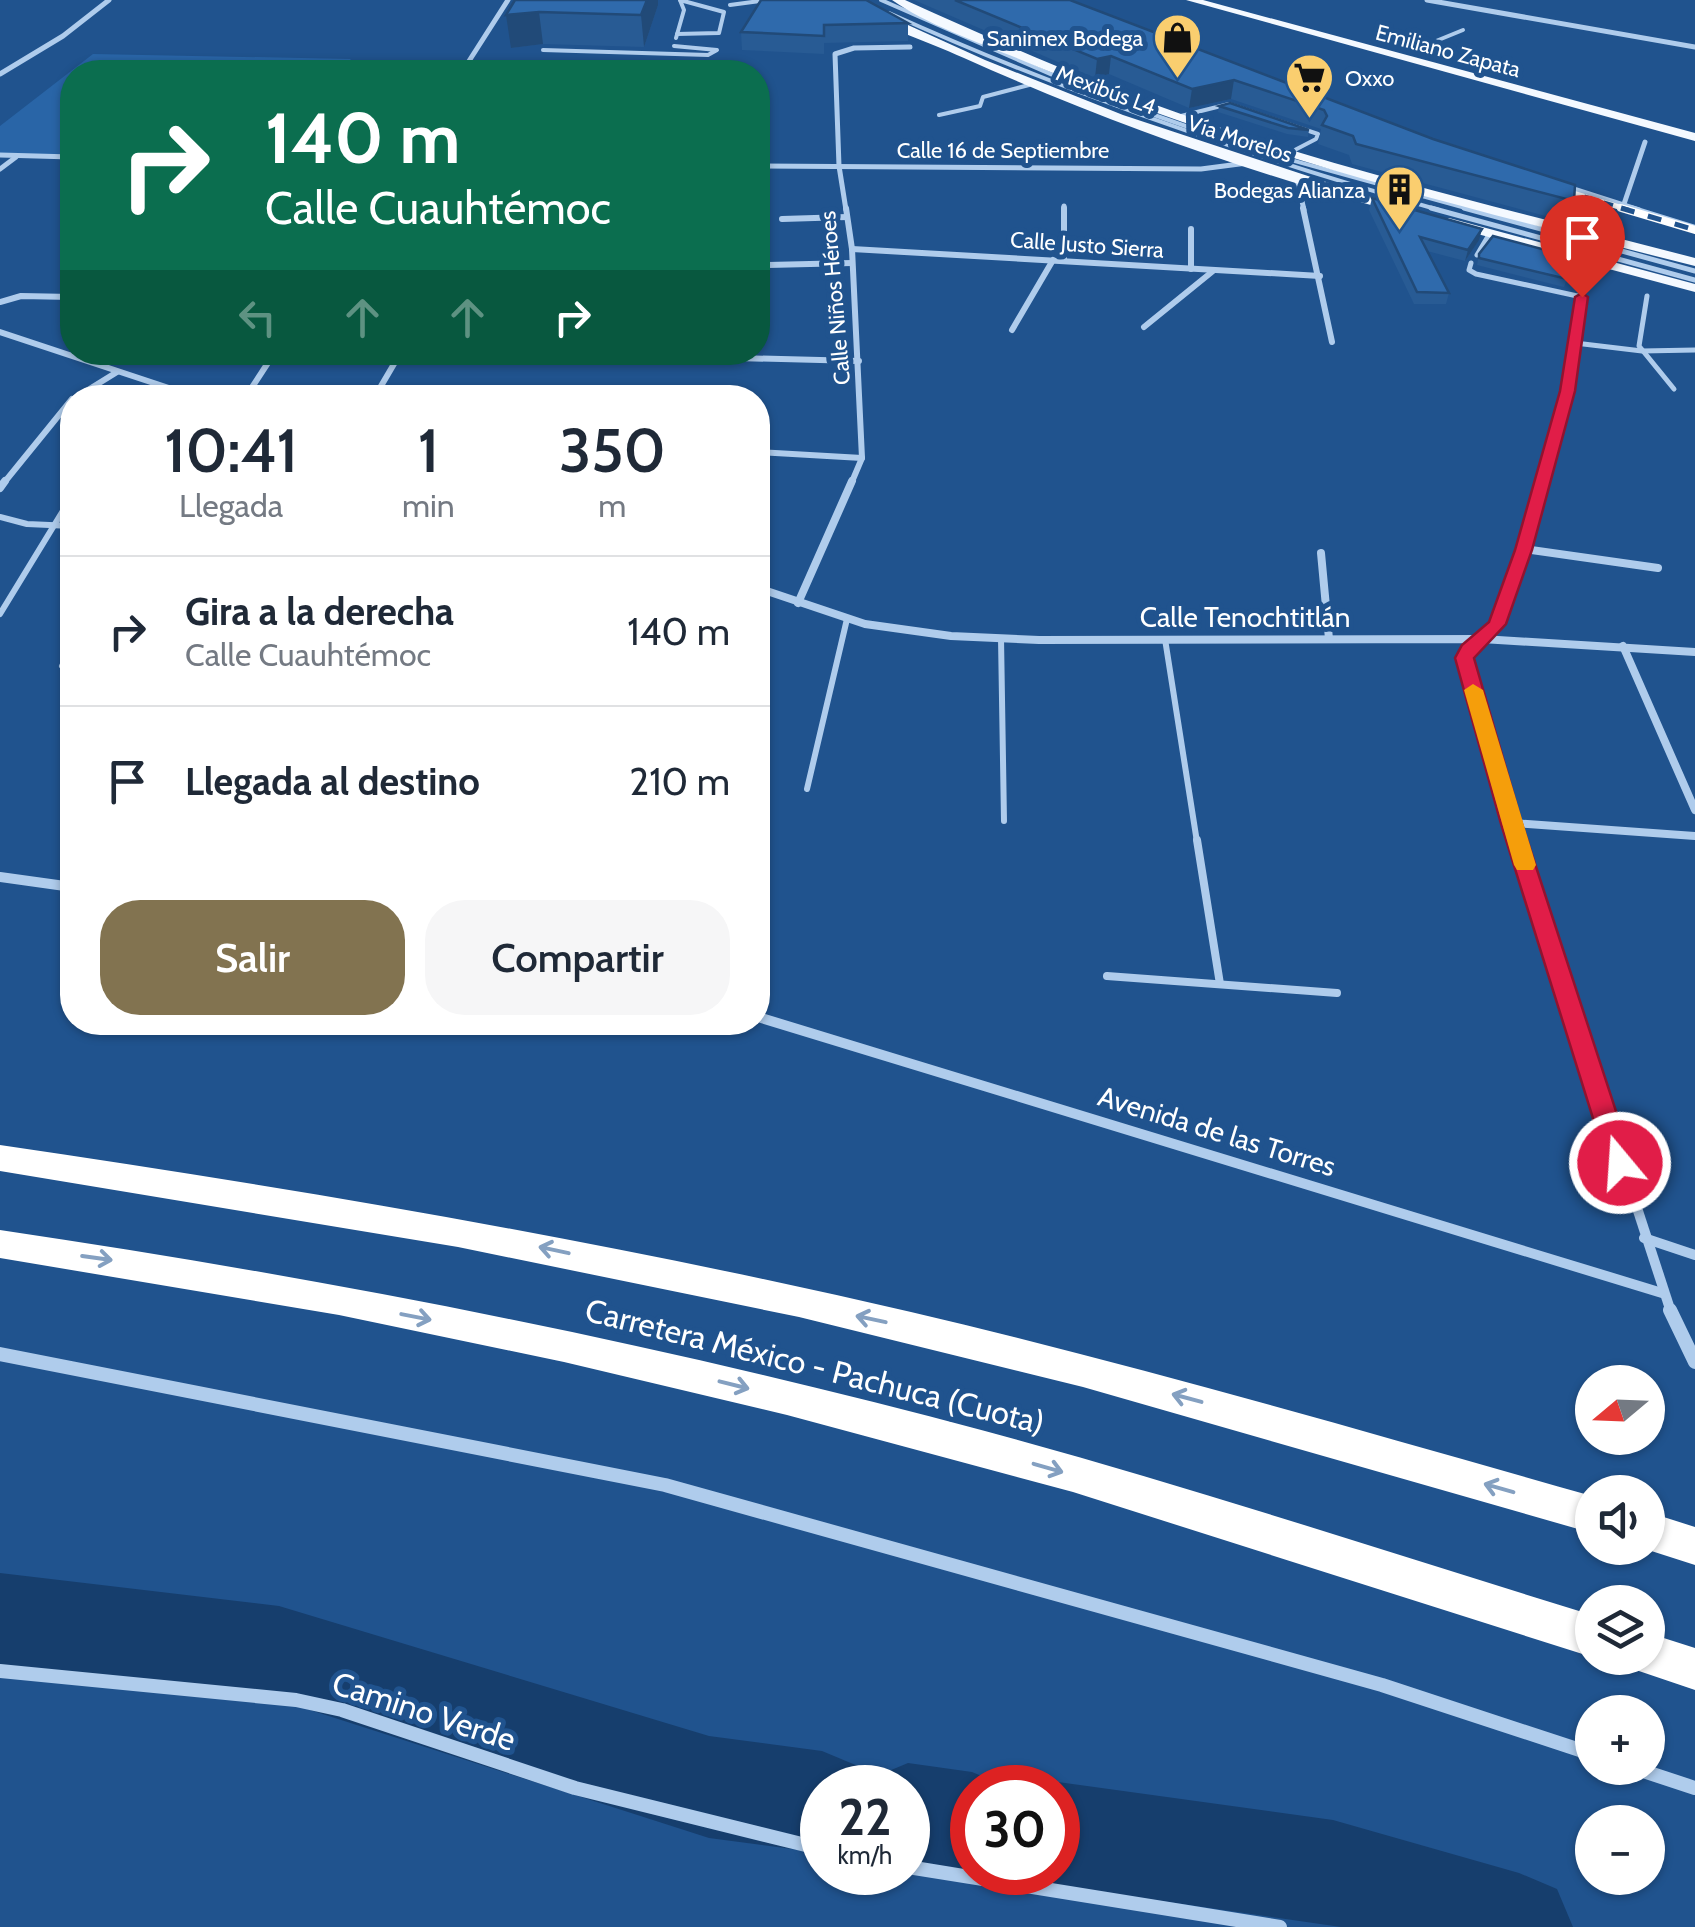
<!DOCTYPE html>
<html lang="es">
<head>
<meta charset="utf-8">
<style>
  body { margin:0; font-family:Cabin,sans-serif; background:#f6f6f7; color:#1f2937; height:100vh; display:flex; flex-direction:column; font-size:38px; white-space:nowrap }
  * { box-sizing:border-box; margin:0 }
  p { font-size:32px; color:#747a83 }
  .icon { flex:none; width:55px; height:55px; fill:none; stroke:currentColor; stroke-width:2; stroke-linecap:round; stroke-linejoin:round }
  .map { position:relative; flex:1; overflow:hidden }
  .side { position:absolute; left:60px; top:385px; width:710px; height:650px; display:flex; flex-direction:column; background:#fff; border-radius:40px; box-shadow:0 2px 8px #0004 }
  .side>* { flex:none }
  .hud { position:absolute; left:60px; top:60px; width:710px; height:305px; border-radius:40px; box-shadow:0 2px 8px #0004; background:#0b6e4f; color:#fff; overflow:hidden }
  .needle { width:65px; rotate:251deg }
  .tools { position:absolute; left:1575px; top:1365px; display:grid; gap:20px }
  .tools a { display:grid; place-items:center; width:90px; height:90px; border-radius:50%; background:#fff; box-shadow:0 2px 8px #0004; font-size:50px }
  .speed { position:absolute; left:800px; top:1765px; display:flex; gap:20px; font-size:50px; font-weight:700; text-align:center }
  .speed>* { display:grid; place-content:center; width:130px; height:130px; border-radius:50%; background:#fff; box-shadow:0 2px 8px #0004; line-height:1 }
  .speed small { font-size:25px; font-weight:400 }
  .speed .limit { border:15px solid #d22; background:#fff; color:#111 }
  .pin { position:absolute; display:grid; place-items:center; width:85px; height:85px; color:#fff; margin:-102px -42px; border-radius:50% 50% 50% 0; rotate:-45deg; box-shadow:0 0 10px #0007 }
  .pin .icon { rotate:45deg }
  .me { position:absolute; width:110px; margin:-55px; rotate:342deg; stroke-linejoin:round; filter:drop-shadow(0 0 8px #0008) }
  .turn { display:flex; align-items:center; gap:35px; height:210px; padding:0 40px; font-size:45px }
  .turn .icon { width:130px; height:130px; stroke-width:2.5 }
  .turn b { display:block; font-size:70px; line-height:85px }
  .lanes { display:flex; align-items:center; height:95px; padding:0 40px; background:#0003; justify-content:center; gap:50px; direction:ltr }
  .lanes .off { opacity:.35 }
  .eta { display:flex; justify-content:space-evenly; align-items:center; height:170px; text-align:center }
  .eta b { font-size:60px; font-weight:600; line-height:70px }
  .button { display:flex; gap:20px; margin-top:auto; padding:20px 40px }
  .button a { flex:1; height:115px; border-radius:40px; background:#827350; color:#fff; font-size:40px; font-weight:600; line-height:115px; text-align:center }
  .button a+a { background:#f6f6f7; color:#1f2937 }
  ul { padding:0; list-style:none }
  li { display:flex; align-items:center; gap:30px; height:150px; padding:0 40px; border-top:2px solid #e0e1e3 }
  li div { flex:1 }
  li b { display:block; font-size:38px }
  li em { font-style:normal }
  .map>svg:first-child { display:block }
</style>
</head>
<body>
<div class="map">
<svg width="1695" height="1927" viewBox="0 0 1695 1927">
  <rect width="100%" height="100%" fill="#20538e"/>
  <!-- green -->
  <path fill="#2965a7" d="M93,54L351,59L338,72H72V155L0,154V126Z"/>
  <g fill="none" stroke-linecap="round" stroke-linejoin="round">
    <!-- river -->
    <g fill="#163e6d" fill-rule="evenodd">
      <path d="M0,1573L279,1606L709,1736L822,1751L858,1766L867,1788H822V1853L709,1838L279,1700L0,1665Z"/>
      <path d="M908,1763L972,1772L1008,1787L972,1788V1872H977L972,1874L908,1865V1788H868L872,1778Z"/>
      <path d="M1058,1782L1333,1820L1519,1873L1557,1889L1573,1927H1341L1058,1886L1026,1872H1058V1788H1045Z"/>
    </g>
    <!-- lane-far3 -->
    <g stroke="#afccec" stroke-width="4">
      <path d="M881,0L1103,97L1251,149L1473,210"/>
      <path d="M730,5L767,0"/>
      <path d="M889,13C1068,94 1251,157 1439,210"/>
      <path d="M677,34L719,33L724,12L680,0"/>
      <path d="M676,38L684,10L680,0"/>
      <path d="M543,50L708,55L717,50L674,46"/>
      <path d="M1414,50L1463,30"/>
      <path d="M939,115L980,106L983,97L1029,85"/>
      <path d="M1177,117L1229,104L1318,134L1316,139L1289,153"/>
    </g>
    <!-- lane-far2 -->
    <g stroke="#afccec" stroke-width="5">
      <path d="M1431,208L1695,280"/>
      <path d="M1464,208L1695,271"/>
      <path d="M1477,255L1490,233"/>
      <path d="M1471,263L1469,270L1476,274L1582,297"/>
      <path d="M1647,296L1639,346L1674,389"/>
      <path d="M1575,343L1642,351L1695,350"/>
    </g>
    <!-- lane-far1 -->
    <g stroke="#afccec" stroke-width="6">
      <path d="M0,517L27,524L72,526"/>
      <path d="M0,614L72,496"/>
      <path d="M1001,638L1004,821"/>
      <path d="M1165,639L1197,842"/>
      <path d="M62,666L72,649"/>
      <path d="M807,789L847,619"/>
    </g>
    <!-- lane -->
    <g stroke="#afccec" stroke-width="8">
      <path d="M1197,840L1220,984"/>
      <path d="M1107,976L1337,993"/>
    </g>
    <!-- street-far4 -->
    <g stroke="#afccec" stroke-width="5">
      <path d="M1427,0L1695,47"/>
      <path d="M462,72L508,0"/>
      <path d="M0,74L63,36L109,0"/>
      <path d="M0,155L72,157"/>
      <path d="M758,166L1201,169L1247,163"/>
      <path d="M0,169L16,157"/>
      <path d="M1297,179L1304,210"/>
      <path d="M1561,185L1639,210"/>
      <path d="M1624,204L1645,142"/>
      <path d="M1064,206V210"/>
      <path d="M846,210L839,166L835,54L854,48L910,47"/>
    </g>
    <!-- street-far3 -->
    <g stroke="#afccec" stroke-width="6">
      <path d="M846,208L852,249L862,458L851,484"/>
      <path d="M1064,208V260"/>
      <path d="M1303,208L1332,342"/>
      <path d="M1631,208L1695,228"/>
      <path d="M782,219L847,217"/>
      <path d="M1191,229V269"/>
      <path d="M852,249L1320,276"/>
      <path d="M768,265L852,263"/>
      <path d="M0,302L21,296L72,297"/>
      <path d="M1144,327L1213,271"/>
      <path d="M1012,330L1053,260"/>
      <path d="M0,332L199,398"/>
      <path d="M495,352L859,361"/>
      <path d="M75,398L117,372"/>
      <path d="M245,398L275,352"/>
      <path d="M374,398L401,352"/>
      <path d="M758,452L862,458"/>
      <path d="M3,484L72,399"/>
      <path d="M1542,484L1568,391L1586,272L1596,262"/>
    </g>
    <!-- street-far2 -->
    <g stroke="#afccec" stroke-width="8">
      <path d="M0,488L5,481"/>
      <path d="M1524,549L1658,568"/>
      <path d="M1321,553L1329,639"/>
      <path d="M758,588L865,624L951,636L1039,640L1482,639L1695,652"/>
      <path d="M798,603L852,481"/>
      <path d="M1623,646L1695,810"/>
      <path d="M1512,823L1695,836"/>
      <path d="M1518,842L1464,658L1468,649L1497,624L1543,481"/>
    </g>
    <!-- street-far1 -->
    <g stroke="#afccec" stroke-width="10">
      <path d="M1517,840L1671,1312"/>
      <path d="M0,877L72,887"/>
      <path d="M758,1017L1662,1293"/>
      <path d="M1644,1238L1695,1255"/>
    </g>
    <!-- street -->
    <g stroke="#afccec" stroke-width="14">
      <path d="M1670,1310L1695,1362"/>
      <path d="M0,1354L665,1485L1382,1685L1592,1754"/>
      <path d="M0,1671L296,1700L342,1710L575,1788L822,1849"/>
      <path d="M1634,1768L1695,1788"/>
      <path d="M908,1867L1280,1927"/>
    </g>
    <!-- primary -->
    <g fill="#f4f9ff" fill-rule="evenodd">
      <path d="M840,0H853L985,60L1123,115L1408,209L1401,213C1252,174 1105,121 964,58C924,40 875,25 840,0Z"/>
      <path d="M892,0H905C996,41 1087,81 1181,114C1349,173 1523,213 1695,258V266C1473,210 1248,155 1036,66C992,47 930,27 892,0Z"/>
      <path d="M1186,0H1203L1695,133V141Z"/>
      <path d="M1449,218L1695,284V292L1444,225V219Z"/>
    </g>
    <!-- highway -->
    <g fill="#fff" fill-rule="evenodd">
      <path d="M0,1145C306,1190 610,1242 911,1312C1140,1366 1366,1432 1592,1496V1533L1083,1387L799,1317L458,1247L0,1171Z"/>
      <path d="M0,1230C332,1279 661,1344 985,1431C1189,1486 1390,1553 1592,1615V1657L1073,1492L787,1415L564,1362L339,1315L0,1258Z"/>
      <path d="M1648,1512L1695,1527V1565L1642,1548H1648Z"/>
      <path d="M1648,1633L1695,1648V1690L1633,1669L1628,1658H1648Z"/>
    </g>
    <defs>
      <path id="rail-far1" d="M1546,185L1629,210"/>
      <path id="rail" d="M1621,208L1695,230"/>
    </defs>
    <!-- rail-far1 casing -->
    <use href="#rail-far1" stroke="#fff" stroke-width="5"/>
    <!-- rail casing -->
    <use href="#rail" stroke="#fff" stroke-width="8"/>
    <!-- rail-far1 -->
    <use href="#rail-far1" stroke="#20538e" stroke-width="4" stroke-dasharray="10" stroke-linecap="butt"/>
    <!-- rail -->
    <use href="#rail" stroke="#20538e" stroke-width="5" stroke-dasharray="14" stroke-linecap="butt"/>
  </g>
  <!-- wall -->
  <g fill="#285b94">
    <path d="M515,0L658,5L644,47L543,44L511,48Z"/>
    <path d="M761,0L908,23V41L824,43V54L742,50L741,32Z"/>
    <path d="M914,0H1070L1574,201L1568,222L1352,164L1349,155L1318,144L1321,129L1231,99L1189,108L1109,74L1095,78Z"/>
    <path d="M1219,106L1309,130L1308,137L1287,134L1218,112Z"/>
    <path d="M1372,198L1479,240L1465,261L1427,251L1449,293L1446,304H1414L1369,210Z"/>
    <path d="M1479,254L1567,279L1564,287L1477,265Z"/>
  </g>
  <!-- shaded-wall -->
  <g fill="#214a78">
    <path d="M647,0H658V5L644,47L641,15Z"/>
    <path d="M539,12L543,44L511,48L506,15Z"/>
    <path d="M1111,56L1109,74L1095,78L1097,59Z"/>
    <path d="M1234,80L1231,99L1189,108L1192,89Z"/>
    <path d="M1482,229L1479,240L1465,261L1468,250Z"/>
  </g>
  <!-- building -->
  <g fill="#2f6aac" stroke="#214a78" stroke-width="2.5">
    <path d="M515,0H647L641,15L539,12L506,15Z"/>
    <path d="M761,0H866L908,23L824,25V36L741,32Z"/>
    <path d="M955,0H1070L1433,139L1575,185L1574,201L1356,144L1353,136L1322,125L1327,116L1324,110L1234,80L1192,89L1111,56L1097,59Z"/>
    <path d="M1230,103L1309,130L1288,128L1219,106Z"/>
    <path d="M1372,198L1482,229L1468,250L1420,237L1449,293L1417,292Z"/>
    <path d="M1493,236L1568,256L1567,279L1479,258V254Z"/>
  </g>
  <!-- one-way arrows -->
  <defs><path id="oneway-shaft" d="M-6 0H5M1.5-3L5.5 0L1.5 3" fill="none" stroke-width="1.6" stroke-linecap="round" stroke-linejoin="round" transform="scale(2.5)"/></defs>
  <g stroke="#84a0c1">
    <use href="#oneway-shaft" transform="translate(554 1250) rotate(-168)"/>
    <use href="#oneway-shaft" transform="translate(97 1258) rotate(8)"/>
    <use href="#oneway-shaft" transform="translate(416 1317) rotate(11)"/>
    <use href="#oneway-shaft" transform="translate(871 1319) rotate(-168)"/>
    <use href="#oneway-shaft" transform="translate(734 1385) rotate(14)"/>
    <use href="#oneway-shaft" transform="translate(1187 1398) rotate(-165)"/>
    <use href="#oneway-shaft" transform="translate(1048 1468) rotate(16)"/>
    <use href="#oneway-shaft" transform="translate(1499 1488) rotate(-164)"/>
  </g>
  <!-- route -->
  <path fill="#e11d48" stroke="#92132f" stroke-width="2.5" d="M1582,293L1588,297L1575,391L1532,550L1506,624L1474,658L1522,824L1633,1163L1629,1170H1611L1607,1163L1501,824L1455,658L1462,645L1489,622L1515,550L1560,391L1575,297Z"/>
  <!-- slow -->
  <path fill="#f59e0b" d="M1473,684L1483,690L1536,865L1533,870H1517L1514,865L1464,690Z"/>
  <!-- icons -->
  <defs>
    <symbol id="shop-pin" viewBox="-11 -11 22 30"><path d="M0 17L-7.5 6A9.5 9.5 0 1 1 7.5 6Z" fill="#face6f" stroke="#20538e"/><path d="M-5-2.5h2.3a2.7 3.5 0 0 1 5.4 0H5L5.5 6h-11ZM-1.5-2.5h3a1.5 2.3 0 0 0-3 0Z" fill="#111"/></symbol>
    <symbol id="supermarket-pin" viewBox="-11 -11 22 30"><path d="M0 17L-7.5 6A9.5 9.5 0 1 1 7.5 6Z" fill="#face6f" stroke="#20538e"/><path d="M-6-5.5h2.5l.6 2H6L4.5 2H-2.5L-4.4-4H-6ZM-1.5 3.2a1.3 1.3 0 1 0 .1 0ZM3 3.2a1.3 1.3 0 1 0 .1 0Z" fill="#111"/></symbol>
    <symbol id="building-pin" viewBox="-11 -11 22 30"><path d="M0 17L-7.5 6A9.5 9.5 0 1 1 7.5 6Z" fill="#face6f" stroke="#20538e"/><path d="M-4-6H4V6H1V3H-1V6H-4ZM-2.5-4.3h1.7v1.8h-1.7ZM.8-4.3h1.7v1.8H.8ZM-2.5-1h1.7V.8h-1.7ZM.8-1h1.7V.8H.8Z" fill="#111"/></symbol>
  </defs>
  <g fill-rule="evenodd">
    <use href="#shop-pin" x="1150" y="10" width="55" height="75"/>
    <use href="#supermarket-pin" x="1282" y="50" width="55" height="75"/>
    <use href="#building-pin" x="1372" y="162" width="55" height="75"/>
  </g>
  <g text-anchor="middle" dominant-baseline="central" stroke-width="10" stroke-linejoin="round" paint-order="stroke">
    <!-- far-poi labels -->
    <g font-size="22" fill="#fff" stroke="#20538e" text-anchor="end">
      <text x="1143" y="38">Sanimex Bodega</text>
      <text x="1345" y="78" text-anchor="start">Oxxo</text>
      <text x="1365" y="190">Bodegas Alianza</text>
    </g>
    <!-- far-street labels -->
    <g font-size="22" fill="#fff" stroke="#20538e">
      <text transform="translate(1448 51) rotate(15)">Emiliano Zapata</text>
      <text transform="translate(1106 90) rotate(20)">Mexibús L4</text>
      <text transform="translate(1240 139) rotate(18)">Vía Morelos</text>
      <text x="1003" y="150">Calle 16 de Septiembre</text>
      <text transform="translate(1087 245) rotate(4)">Calle Justo Sierra</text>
      <text transform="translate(835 298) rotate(-95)">Calle Niños Héroes</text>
    </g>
    <!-- street labels -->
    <g font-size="28" fill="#fff" stroke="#20538e">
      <text x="1245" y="617">Calle Tenochtitlán</text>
      <text transform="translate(1217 1131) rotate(17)">Avenida de las Torres</text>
    </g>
    <!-- near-street labels -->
    <g font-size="32" fill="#fff" stroke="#20538e">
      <text transform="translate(815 1366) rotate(14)">Carretera México - Pachuca (Cuota)</text>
      <text transform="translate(424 1711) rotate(18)">Camino Verde</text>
    </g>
  </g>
</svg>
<div class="tools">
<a><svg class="needle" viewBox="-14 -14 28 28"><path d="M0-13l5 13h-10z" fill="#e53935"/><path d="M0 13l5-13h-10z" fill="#747a83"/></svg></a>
<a><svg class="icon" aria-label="sound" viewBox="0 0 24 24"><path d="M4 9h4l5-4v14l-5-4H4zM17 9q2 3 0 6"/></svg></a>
<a><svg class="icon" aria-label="layers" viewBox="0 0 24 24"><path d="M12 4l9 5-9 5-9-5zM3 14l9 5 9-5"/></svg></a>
<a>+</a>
<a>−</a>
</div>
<div class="speed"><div>22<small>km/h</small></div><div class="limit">30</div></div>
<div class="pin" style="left:1582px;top:297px;background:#d93025"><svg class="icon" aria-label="arrive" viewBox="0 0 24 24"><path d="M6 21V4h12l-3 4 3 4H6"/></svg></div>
<svg class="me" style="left:1620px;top:1163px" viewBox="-20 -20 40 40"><circle r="17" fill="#e11d48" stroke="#fff" stroke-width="3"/><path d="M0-11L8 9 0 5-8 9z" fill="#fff"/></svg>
<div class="hud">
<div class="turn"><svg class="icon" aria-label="right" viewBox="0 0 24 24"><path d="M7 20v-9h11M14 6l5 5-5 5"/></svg><div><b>140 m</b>Calle Cuauhtémoc</div></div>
<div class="lanes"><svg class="icon off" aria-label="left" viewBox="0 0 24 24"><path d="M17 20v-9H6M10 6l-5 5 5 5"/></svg><svg class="icon off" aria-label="ahead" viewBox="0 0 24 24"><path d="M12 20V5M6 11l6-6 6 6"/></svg><svg class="icon off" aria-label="ahead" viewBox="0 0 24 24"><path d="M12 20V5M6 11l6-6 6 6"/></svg><svg class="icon" aria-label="right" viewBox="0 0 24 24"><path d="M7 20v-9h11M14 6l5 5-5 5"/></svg></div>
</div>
<section class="side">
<div class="eta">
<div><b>10:41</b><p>Llegada</p></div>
<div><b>1</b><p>min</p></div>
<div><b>350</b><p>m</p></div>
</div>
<ul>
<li><svg class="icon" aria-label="right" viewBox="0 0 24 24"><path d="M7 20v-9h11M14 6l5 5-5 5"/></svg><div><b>Gira a la derecha</b><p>Calle Cuauhtémoc</p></div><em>140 m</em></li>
<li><svg class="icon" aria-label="arrive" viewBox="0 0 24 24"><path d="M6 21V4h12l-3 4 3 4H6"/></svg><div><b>Llegada al destino</b></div><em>210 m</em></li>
</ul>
<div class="button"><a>Salir</a><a>Compartir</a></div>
</section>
</div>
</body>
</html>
